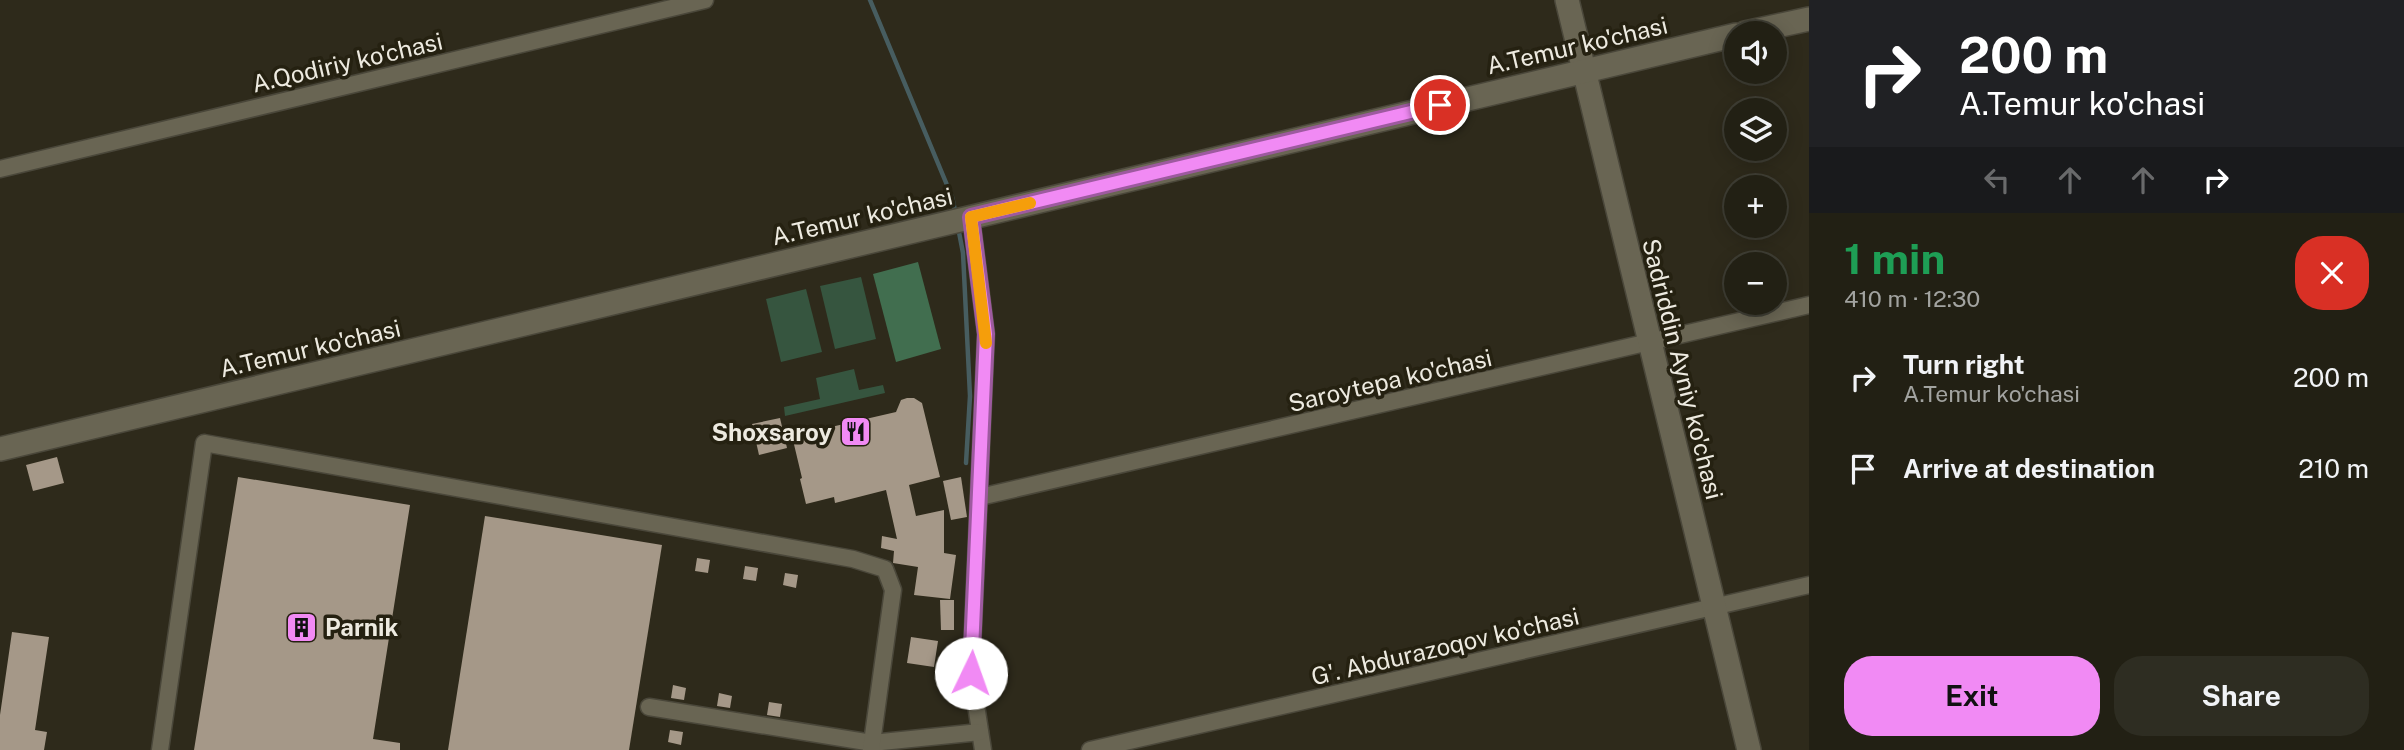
<!DOCTYPE html>
<html lang="en">
<head>
<meta charset="utf-8">
<style>
  body { margin:0; font-family:"Public Sans",sans-serif; background:#2e2d22; color:#f1f3f6; height:100vh; display:flex; flex-direction:column; font-size:26px; white-space:nowrap }
  * { box-sizing:border-box; margin:0 }
  p { font-size:23px; color:#a2a3a0 }
  .icon { flex:none; width:38px; height:38px; fill:none; stroke:currentColor; stroke-width:2; stroke-linecap:round; stroke-linejoin:round }
  .map { position:relative; flex:1; overflow:hidden }
  .details { display:flex; flex-direction:column; background:#222014; width:595px }
  .details>* { flex:none }
  .guide { background:#202124; color:#fff; overflow:hidden }
  .tools { position:absolute; left:1724px; top:21px; display:grid; gap:14px }
  .tools a { display:grid; place-items:center; width:63px; height:63px; border-radius:50%; background:#222014; box-shadow:0 4px 18px #0003,0 0 0 2px #3f3e34; font-size:35px }
  .pin { position:absolute; display:grid; place-items:center; width:60px; height:60px; color:#fff; margin:-30px; border:4px solid #fff; border-radius:50%; box-shadow:0 2px 7px #0007 }
  .me { position:absolute; width:77px; margin:-38px; rotate:3deg; stroke-linejoin:round; filter:drop-shadow(0 0 5px #0008) }
  .turn { display:flex; align-items:center; gap:24px; height:147px; padding:0 35px; font-size:32px }
  .turn .icon { width:91px; height:91px; stroke-width:2.5 }
  .turn b { display:block; font-size:49px; line-height:60px }
  .lanes { display:flex; align-items:center; height:66px; padding:0 35px; background:#0003; justify-content:center; gap:35px; direction:ltr }
  .lanes .off { opacity:.35 }
  .round { display:grid; place-items:center; flex:none; width:74px; height:74px; border-radius:28px; background:#2e2d22 }
  .overview { display:flex; align-items:center; justify-content:space-between; height:119px; padding:0 35px }
  h1 { font-size:42px; font-weight:700; line-height:52px; color:#1e9e55 }
  .primary-button { display:flex; gap:14px; margin-top:auto; padding:14px 35px }
  .primary-button a { flex:1; height:80px; border-radius:28px; background:#f18af4; color:#111; font-size:28px; font-weight:700; line-height:80px; text-align:center }
  .primary-button a+a { background:#2e2d22; color:#f1f3f6 }
  ul { padding:0; list-style:none }
  li { display:flex; align-items:center; gap:21px; height:91px; padding:0 35px }
  li div { flex:1 }
  li b { display:block; font-size:26px }
  li em { font-style:normal }
  main { display:flex; flex:1; min-height:0 }
  .map>svg:first-child { display:block }
</style>
</head>
<body>
<main>
<div class="map">
<svg width="1809" height="750" viewBox="0 0 1809 750">
  <rect width="100%" height="100%" fill="#2e2a1b"/>
  <!-- green -->
  <g fill="#36553f">
    <path d="M861,277L876,339L835,349L820,286Z"/>
    <path d="M806,289L822,352L781,362L766,299Z"/>
    <path d="M854,369L859,390L883,385L885,393L785,416L784,407L820,399L816,378Z"/>
  </g>
  <!-- forest -->
  <path fill="#416e4f" d="M918,262L941,349L896,362L873,274Z"/>
  <g fill="none" stroke-linecap="round" stroke-linejoin="round">
    <!-- stream -->
    <g stroke="#475d60" stroke-width="4.5">
      <path d="M870,0L952,197L956,215"/>
      <path d="M958,227L963,253L970,396L966,463"/>
    </g>
  </g>
  <!-- building -->
  <g fill="#a59888">
    <path d="M907,398H914L922,403L940,477L909,485L916,516L944,510V553L956,555L950,599L914,595L918,567L893,563L894,551L881,548L882,536L897,539L886,490L835,503L834,497L806,504L800,479L802,478L792,436L896,412L901,400Z"/>
    <path d="M780,418L787,448L759,455L752,424Z"/>
    <path d="M57,457L64,483L33,491L26,465Z"/>
    <path d="M238,477L410,505L373,739L400,743V750H194Z"/>
    <path d="M961,477L967,517L951,520L943,481Z"/>
    <path d="M485,516L662,545L629,750H448Z"/>
    <path d="M697,558L710,560L708,573L695,571Z"/>
    <path d="M745,566L758,568L756,581L743,579Z"/>
    <path d="M785,573L798,575L796,588L783,585Z"/>
    <path d="M940,600H954V630H941Z"/>
    <path d="M12,632L49,637L35,730L47,732L44,750H0V715Z"/>
    <path d="M911,637L938,641L934,667L907,663Z"/>
    <path d="M673,685L686,688L684,700L671,698Z"/>
    <path d="M719,693L732,696L730,708L717,706Z"/>
    <path d="M769,702L782,704L780,717L767,715Z"/>
    <path d="M670,730L683,732L681,745L668,742Z"/>
  </g>
  <g fill="none" stroke-linecap="round" stroke-linejoin="round">
    <defs>
      <g id="street">
        <path d="M0,169L705,0"/>
        <path d="M971,217L986,334L971,673L983,750"/>
        <path d="M980,497L1809,305"/>
        <path d="M649,707L872,743L980,732"/>
        <path d="M160,750L204,443L853,559L885,569L893,590L871,750"/>
        <path d="M1090,750L1809,585"/>
      </g>
      <g id="secondary">
        <path d="M1567,0L1749,750"/>
        <path d="M1745,33L1809,19"/>
        <path d="M0,449L1736,35"/>
      </g>
    </defs>
    <!-- street casing -->
    <use href="#street" stroke="#4a473a" stroke-width="19"/>
    <!-- secondary casing -->
    <use href="#secondary" stroke="#4a473a" stroke-width="26"/>
    <!-- street -->
    <use href="#street" stroke="#696553" stroke-width="16"/>
    <!-- secondary -->
    <use href="#secondary" stroke="#696553" stroke-width="23"/>
  </g>
  <g fill="none" stroke-linecap="round" stroke-linejoin="round">
    <defs>
      <path id="route" d="M971,673L986,334L971,217L1440,105"/>
    </defs>
    <!-- route casing -->
    <use href="#route" stroke="#9d5a9f" stroke-width="18"/>
    <!-- route -->
    <use href="#route" stroke="#f18af4" stroke-width="12"/>
    <!-- slow -->
    <path stroke="#f59e0b" stroke-width="12" d="M986,343L971,217L1030,203"/>
  </g>
  <!-- icons -->
  <defs>
    <symbol id="restaurant-square" viewBox="-11 -11 22 22"><rect x="-9" y="-9" width="18" height="18" rx="4" fill="#f18af4" stroke="#252111"/><path d="M-5-6h1v4h1v-4h1v4h1v-4h1v5L-1.5 .5V6h-2V.5L-5-1ZM5-6V6H3V1.5H1.5Q1.5-4 5-6Z" fill="#111"/></symbol>
    <symbol id="building-square" viewBox="-11 -11 22 22"><rect x="-9" y="-9" width="18" height="18" rx="4" fill="#f18af4" stroke="#252111"/><path d="M-4-6H4V6H1V3H-1V6H-4ZM-2.5-4.3h1.7v1.8h-1.7ZM.8-4.3h1.7v1.8H.8ZM-2.5-1h1.7V.8h-1.7ZM.8-1h1.7V.8H.8Z" fill="#111"/></symbol>
  </defs>
  <g fill-rule="evenodd">
    <use href="#restaurant-square" x="838" y="414" width="35" height="35"/>
    <use href="#building-square" x="284" y="610" width="35" height="35"/>
  </g>
  <g text-anchor="middle" dominant-baseline="central" stroke-width="7" stroke-linejoin="round" paint-order="stroke">
    <!-- street labels -->
    <g font-size="24" fill="#edeae0" stroke="#252111">
      <text transform="translate(1577 45) rotate(-13)">A.Temur ko'chasi</text>
      <text transform="translate(347 62) rotate(-13)">A.Qodiriy ko'chasi</text>
      <text transform="translate(862 216) rotate(-13)">A.Temur ko'chasi</text>
      <text transform="translate(310 348) rotate(-13)">A.Temur ko'chasi</text>
      <text transform="translate(1683 369) rotate(76)">Sadriddin Ayniy ko'chasi</text>
      <text transform="translate(1390 380) rotate(-13)">Saroytepa ko'chasi</text>
      <text transform="translate(1445 646) rotate(-13)">G'. Abdurazoqov ko'chasi</text>
    </g>
    <!-- poi labels -->
    <g font-size="24" font-weight="bold" fill="#edeae0" stroke="#252111" text-anchor="end">
      <text x="832" y="432">Shoxsaroy</text>
      <text x="325" y="627" text-anchor="start">Parnik</text>
    </g>
  </g>
</svg>
<div class="tools">
<a><svg class="icon" aria-label="sound" viewBox="0 0 24 24"><path d="M4 9h4l5-4v14l-5-4H4zM17 9q2 3 0 6"/></svg></a>
<a><svg class="icon" aria-label="layers" viewBox="0 0 24 24"><path d="M12 4l9 5-9 5-9-5zM3 14l9 5 9-5"/></svg></a>
<a>+</a>
<a>−</a>
</div>
<div class="pin" style="left:1440px;top:105px;background:#d93025"><svg class="icon" aria-label="arrive" viewBox="0 0 24 24"><path d="M6 21V4h12l-3 4 3 4H6"/></svg></div>
<svg class="me" style="left:971px;top:673px" viewBox="-20 -20 40 40"><circle r="19" fill="#fff"/><path d="M0-13L10 11 0 6-10 11z" fill="#f18af4"/></svg>
</div>
<section class="details">
<div class="guide">
<div class="turn"><svg class="icon" aria-label="right" viewBox="0 0 24 24"><path d="M7 20v-9h11M14 6l5 5-5 5"/></svg><div><b>200 m</b>A.Temur ko'chasi</div></div>
<div class="lanes"><svg class="icon off" aria-label="left" viewBox="0 0 24 24"><path d="M17 20v-9H6M10 6l-5 5 5 5"/></svg><svg class="icon off" aria-label="ahead" viewBox="0 0 24 24"><path d="M12 20V5M6 11l6-6 6 6"/></svg><svg class="icon off" aria-label="ahead" viewBox="0 0 24 24"><path d="M12 20V5M6 11l6-6 6 6"/></svg><svg class="icon" aria-label="right" viewBox="0 0 24 24"><path d="M7 20v-9h11M14 6l5 5-5 5"/></svg></div>
</div>
<div class="overview"><div><h1>1 min</h1><p>410 m · 12:30</p></div><a class="round" style="background:#d93025;color:#fff"><svg class="icon" aria-label="close" viewBox="0 0 24 24"><path d="M6 6l12 12M18 6L6 18"/></svg></a></div>
<ul>
<li><svg class="icon" aria-label="right" viewBox="0 0 24 24"><path d="M7 20v-9h11M14 6l5 5-5 5"/></svg><div><b>Turn right</b><p>A.Temur ko'chasi</p></div><em>200 m</em></li>
<li><svg class="icon" aria-label="arrive" viewBox="0 0 24 24"><path d="M6 21V4h12l-3 4 3 4H6"/></svg><div><b>Arrive at destination</b></div><em>210 m</em></li>
</ul>
<div class="primary-button"><a>Exit</a><a>Share</a></div>
</section>
</main>
</body>
</html>
